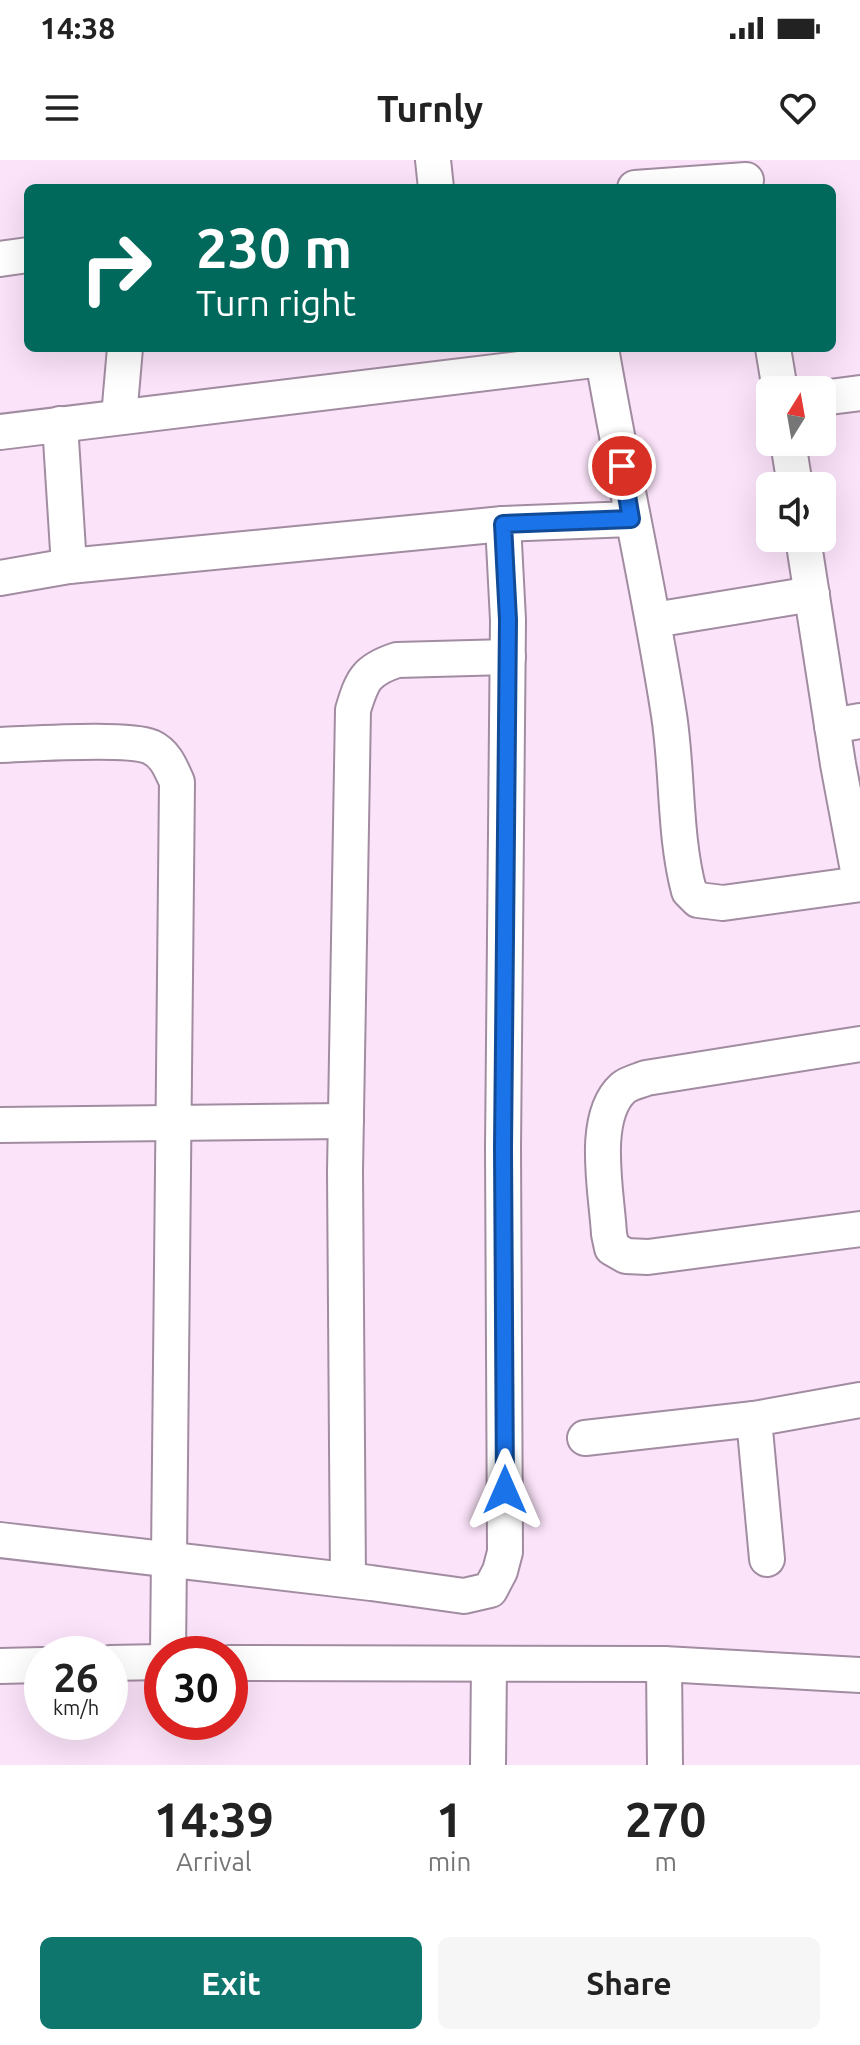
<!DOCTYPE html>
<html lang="en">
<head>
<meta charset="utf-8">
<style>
  body { margin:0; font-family:Ubuntu,sans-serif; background:#f6f6f6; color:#222; height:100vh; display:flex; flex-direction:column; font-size:30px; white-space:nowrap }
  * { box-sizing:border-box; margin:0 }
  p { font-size:26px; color:#767676 }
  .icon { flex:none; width:44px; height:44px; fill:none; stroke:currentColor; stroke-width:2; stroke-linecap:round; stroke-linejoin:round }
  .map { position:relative; height:1605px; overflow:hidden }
  .side { display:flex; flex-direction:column; background:#fff; flex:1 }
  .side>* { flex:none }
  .top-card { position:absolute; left:24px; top:24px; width:812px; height:168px; border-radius:12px; box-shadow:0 8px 32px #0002; background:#00695c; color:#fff; overflow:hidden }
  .needle { width:52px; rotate:11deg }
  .tools { position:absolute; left:756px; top:216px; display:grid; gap:16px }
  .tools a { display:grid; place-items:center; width:80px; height:80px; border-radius:12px; background:#fff; box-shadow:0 8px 32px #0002; font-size:40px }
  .speed { position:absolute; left:24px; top:1476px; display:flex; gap:16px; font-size:40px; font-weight:700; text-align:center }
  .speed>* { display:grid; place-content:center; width:104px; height:104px; border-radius:50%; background:#fff; box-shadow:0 8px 32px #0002; line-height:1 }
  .speed small { font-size:20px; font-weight:400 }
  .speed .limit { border:12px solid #d22; background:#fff; color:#111 }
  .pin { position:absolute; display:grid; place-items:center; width:68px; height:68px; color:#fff; margin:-34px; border:4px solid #fff; border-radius:50%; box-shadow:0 2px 8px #0007 }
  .me { position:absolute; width:88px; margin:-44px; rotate:0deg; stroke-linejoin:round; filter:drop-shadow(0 0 6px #0008) }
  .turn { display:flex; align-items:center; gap:28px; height:168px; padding:0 40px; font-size:36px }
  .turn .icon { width:104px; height:104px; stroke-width:2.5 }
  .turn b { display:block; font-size:56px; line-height:68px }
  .eta { display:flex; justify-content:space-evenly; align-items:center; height:136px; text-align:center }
  .eta b { font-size:48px; font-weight:700; line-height:56px }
  .action { display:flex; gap:16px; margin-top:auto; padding:16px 40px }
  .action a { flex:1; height:92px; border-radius:12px; background:#0f766e; color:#fff; font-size:32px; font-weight:700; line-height:92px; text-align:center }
  .action a+a { background:#f6f6f6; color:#222 }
  .status { display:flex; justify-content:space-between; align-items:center; height:56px; padding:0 40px; background:#fff; direction:ltr }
  .status svg { height:22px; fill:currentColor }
  header { display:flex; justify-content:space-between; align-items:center; height:104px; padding:0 40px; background:#fff; font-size:36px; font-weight:700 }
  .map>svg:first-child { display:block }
</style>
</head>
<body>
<div class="status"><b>14:38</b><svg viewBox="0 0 49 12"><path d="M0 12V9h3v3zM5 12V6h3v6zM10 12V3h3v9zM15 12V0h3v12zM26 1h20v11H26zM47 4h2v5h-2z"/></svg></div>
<header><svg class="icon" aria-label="menu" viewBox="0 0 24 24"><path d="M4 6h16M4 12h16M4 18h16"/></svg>Turnly<svg class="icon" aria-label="heart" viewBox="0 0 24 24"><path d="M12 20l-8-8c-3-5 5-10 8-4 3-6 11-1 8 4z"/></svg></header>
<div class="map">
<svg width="860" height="1605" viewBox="0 0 860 1605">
  <rect width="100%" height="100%" fill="#fbe3f9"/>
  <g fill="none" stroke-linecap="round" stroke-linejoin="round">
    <defs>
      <g id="minor">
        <path d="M433,0L436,28"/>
        <path d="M635,28L746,20"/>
        <path d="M0,99L28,95"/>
        <path d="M601,188C622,311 650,432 669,555C678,613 674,675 689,731L698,740L723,743L860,724"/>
        <path d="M773,188L780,230"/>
        <path d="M822,238L860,233"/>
        <path d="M119,257L125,188"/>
        <path d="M60,264L69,406"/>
        <path d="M0,272L602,199"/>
        <path d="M788,282L795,326"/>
        <path d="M803,378L838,604L860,721"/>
        <path d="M0,418L69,406L503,364L631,359"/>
        <path d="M654,460L812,434"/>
        <path d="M832,566L860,561"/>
        <path d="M0,585C31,584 128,577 151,587C166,594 171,609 177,622L168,1494"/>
        <path d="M860,884L646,918C639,921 629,923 623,928C590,958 607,1034 609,1074L612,1088L626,1096L648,1097L860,1069"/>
        <path d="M0,965L346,961"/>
        <path d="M754,1259L767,1399"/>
        <path d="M585,1278L754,1259L860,1240"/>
        <path d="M0,1380L371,1423L464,1436L490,1430L500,1411L505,1392L503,988L508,460L503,364"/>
        <path d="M348,1420L345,1012L353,550C362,520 366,510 397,500L508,497"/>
        <path d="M110,1503L162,1502"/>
        <path d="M230,1503L664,1504L860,1515"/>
        <path d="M664,1504L665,1605"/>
        <path d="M0,1506L42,1505"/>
        <path d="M488,1605L489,1505"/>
      </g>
    </defs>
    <!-- minor casing -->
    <use href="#minor" stroke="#a28ca1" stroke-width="38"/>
    <!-- minor -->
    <use href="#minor" stroke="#fff" stroke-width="34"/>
  </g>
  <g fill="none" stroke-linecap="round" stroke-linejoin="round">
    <defs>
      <path id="route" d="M505,1330L503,988L508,460L503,364L631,359L622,306"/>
    </defs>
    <!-- route casing -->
    <use href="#route" stroke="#114b97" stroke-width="20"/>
    <!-- route -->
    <use href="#route" stroke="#1a73e8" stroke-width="14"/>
  </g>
</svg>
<div class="tools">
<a><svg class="needle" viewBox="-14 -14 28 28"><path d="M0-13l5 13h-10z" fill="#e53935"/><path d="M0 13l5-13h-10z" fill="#767676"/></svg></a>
<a><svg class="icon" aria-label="sound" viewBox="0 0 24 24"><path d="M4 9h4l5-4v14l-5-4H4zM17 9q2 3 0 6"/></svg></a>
</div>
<div class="speed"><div>26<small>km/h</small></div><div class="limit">30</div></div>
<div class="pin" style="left:622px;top:306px;background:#d93025"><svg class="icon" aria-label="arrive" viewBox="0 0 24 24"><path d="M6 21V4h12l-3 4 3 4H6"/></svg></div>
<svg class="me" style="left:505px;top:1330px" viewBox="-20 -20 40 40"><path d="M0-17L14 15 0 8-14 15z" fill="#1a73e8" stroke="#fff" stroke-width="4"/></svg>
<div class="top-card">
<div class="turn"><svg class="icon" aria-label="right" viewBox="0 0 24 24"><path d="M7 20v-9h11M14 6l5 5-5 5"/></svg><div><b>230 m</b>Turn right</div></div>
</div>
</div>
<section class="side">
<div class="eta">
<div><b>14:39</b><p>Arrival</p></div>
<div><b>1</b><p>min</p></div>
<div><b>270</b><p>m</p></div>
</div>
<div class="action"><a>Exit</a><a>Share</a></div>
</section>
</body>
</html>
